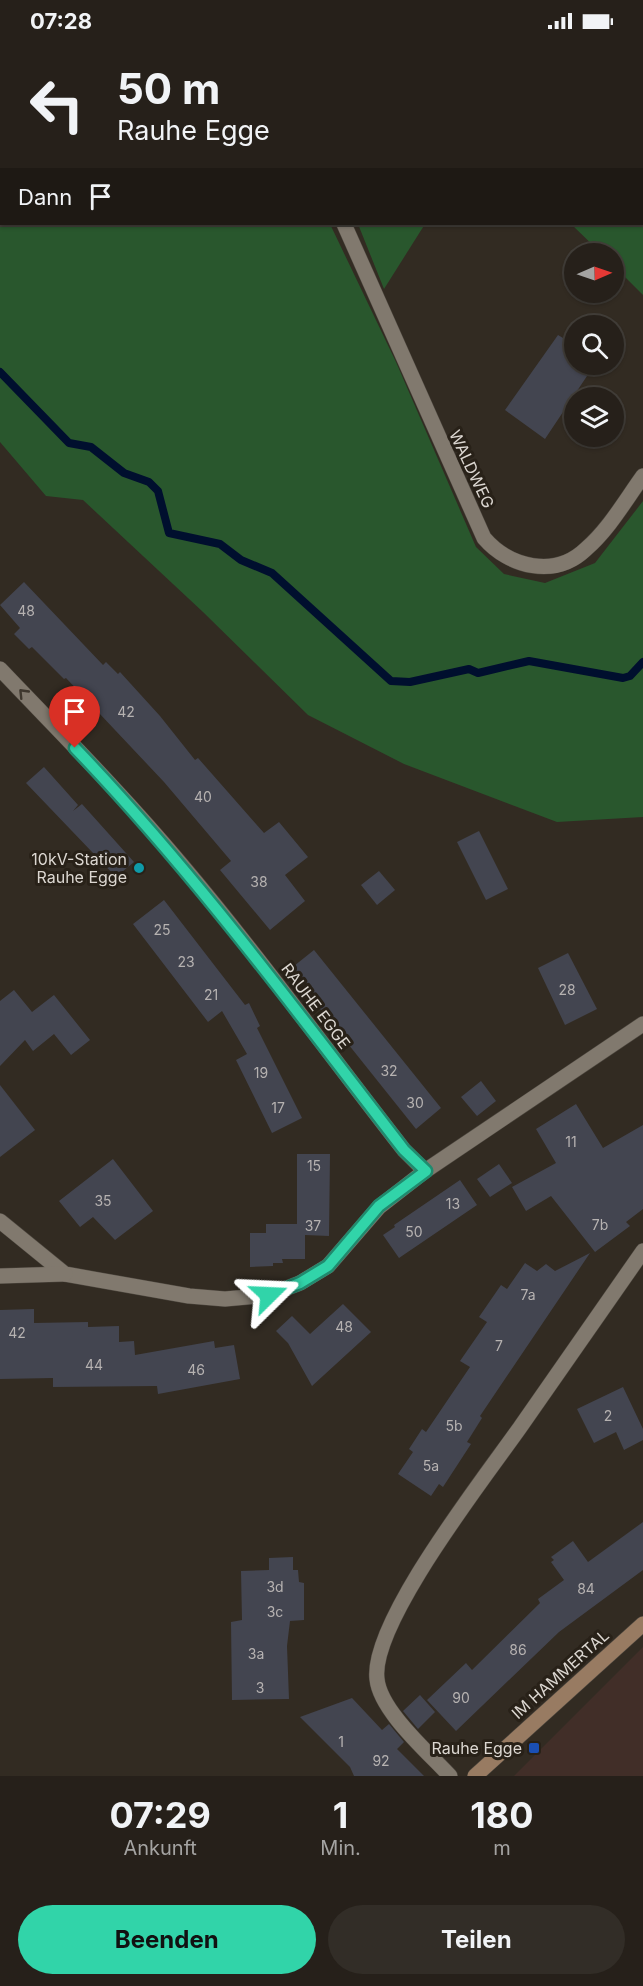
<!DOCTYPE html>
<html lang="de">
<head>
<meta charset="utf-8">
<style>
  body { margin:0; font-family:Inter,sans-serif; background:#322d27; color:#f1f3f6; height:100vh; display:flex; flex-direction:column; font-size:22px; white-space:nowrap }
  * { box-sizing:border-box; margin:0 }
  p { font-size:20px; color:#a4a3a2 }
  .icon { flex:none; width:33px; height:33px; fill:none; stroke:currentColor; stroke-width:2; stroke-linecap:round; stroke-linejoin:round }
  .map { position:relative; height:1734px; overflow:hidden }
  .side { display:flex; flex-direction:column; background:#26201a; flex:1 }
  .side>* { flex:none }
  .top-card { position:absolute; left:0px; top:0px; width:644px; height:183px; box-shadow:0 2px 4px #0004,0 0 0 2px #423e39; background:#26201a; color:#f1f3f6; overflow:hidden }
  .needle { width:39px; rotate:88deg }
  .buttons { position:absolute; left:564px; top:201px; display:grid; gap:12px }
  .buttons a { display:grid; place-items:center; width:60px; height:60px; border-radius:50%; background:#26201a; box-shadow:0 2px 4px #0004,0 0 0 2px #423e39; font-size:30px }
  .pin { position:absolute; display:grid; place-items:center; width:51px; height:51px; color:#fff; margin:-62px -26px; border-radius:50% 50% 50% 0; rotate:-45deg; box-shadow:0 0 6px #0007 }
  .pin .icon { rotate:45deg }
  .me { position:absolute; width:66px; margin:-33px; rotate:69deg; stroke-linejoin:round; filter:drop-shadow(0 0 4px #0008) }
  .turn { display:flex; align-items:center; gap:21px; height:126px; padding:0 18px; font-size:27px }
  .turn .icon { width:78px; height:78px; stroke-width:2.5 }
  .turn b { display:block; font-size:42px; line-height:51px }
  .then { display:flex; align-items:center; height:57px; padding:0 18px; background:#0003; gap:12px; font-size:22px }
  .eta { display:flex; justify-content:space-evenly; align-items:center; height:102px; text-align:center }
  .eta b { font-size:36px; font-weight:700; line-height:42px }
  .button { display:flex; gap:12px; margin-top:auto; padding:12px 18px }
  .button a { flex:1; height:69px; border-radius:36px; background:#31d4a9; color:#111; font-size:24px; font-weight:700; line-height:69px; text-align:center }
  .button a+a { background:#322d27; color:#f1f3f6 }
  .status { display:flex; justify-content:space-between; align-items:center; height:42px; padding:0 30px; background:#26201a; direction:ltr }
  .status svg { height:16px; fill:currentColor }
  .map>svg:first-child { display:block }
</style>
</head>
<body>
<div class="status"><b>07:28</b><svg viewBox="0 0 49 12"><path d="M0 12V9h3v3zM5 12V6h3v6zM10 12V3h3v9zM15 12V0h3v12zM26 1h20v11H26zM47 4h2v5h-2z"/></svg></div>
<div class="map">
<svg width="643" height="1734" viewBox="0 0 643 1734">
  <rect width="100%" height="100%" fill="#322b22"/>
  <!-- commercial -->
  <path fill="#412e28" d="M643,1605V1734H514Z"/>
  <!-- green -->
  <g fill="#29572d">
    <path d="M0,0L249,1L2,2V182H330L396,320L476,505L504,532L545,541L595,521L643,459V775L557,780L404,722L308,673L203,570L83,458L46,454L0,400Z"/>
    <path d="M280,0H591L592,1L281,2Z"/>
    <path d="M642,73L643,74V253L614,224V212L601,211L571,182H642Z"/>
    <path d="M358,182H425L384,247Z"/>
  </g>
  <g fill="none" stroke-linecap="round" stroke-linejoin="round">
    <!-- stream -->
    <path stroke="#000f2e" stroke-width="8" d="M0,330L69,401L91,405L124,431L149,440L158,449L169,491L220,502L241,518L272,531L391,639L410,640L469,627L478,631L529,619L623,636L630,634L643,620"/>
  </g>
  <!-- building -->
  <g fill="#434550">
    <path d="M574,280L578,284H574V322H595L545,397L505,368L558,293L563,296Z"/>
    <path d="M24,540L103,623L106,620L118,632L120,630L160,674L195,718L198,716L264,791L279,780L308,815L285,833L305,859L270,888L220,828L231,819L164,740L66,636L64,637L32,605L29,607L14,592L20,586L0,563Z"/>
    <path d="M44,725L78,763L73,769L82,762L134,820L116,835L26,741Z"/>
    <path d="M479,789L508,847L486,858L457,800Z"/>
    <path d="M379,829L395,848L377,863L361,843Z"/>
    <path d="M164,858L245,963L249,961L260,984L257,986L302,1076L272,1091L236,1018L247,1012L222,969L208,980L133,882Z"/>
    <path d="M314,908L441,1066L416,1087L289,928Z"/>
    <path d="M568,911L597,967L565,983L538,926Z"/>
    <path d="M14,948L32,970L54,953L90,998L71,1013L54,992L33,1009L25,998L0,1024V959Z"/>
    <path d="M481,1039L496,1059L477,1074L461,1055Z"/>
    <path d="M0,1043L35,1088L0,1115Z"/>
    <path d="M576,1062L603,1106L643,1083V1167L626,1180L630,1184L595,1210L551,1154L526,1169L512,1145L556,1121L536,1087Z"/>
    <path d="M297,1112H330L329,1194L305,1193V1217H282L283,1221H273V1224L250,1225V1191H266V1182H297Z"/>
    <path d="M113,1117L153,1169L115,1198L93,1175L80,1185L59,1159Z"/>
    <path d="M499,1122L512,1141L490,1155L477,1137Z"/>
    <path d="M460,1138L477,1163L399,1216L383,1193L395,1185L394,1183Z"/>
    <path d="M590,1211L480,1374L482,1376L467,1400L471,1402L443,1445L439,1442L431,1454L398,1432L413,1410L409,1407L422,1387L426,1390L470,1325L460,1319L487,1280L479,1275L501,1243L507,1247L525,1221L537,1229L546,1222L555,1229Z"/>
    <path d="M343,1262L371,1290L312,1344L288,1301L276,1289L292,1274L310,1292Z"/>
    <path d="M34,1267V1281L88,1280V1285L119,1284V1300L134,1299L135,1313L214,1299L215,1306L234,1303L240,1337L158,1352L157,1344L53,1345V1336L0,1337V1268Z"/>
    <path d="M623,1345L643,1387V1398L624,1408L616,1390L594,1401L577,1367Z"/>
    <path d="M643,1480V1528L559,1590L456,1689L427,1658L466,1621L472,1628L540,1561L538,1557L564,1538L551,1520L554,1518L551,1515L573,1499L588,1520Z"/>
    <path d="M293,1515V1528H298L299,1540L304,1541V1578L290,1579L287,1604L289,1657L232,1658L231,1580L242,1578L241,1529L269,1528V1516Z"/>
    <path d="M420,1653L435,1670L418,1687L403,1669Z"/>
    <path d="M352,1656L382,1688L389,1682L404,1700L397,1707L424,1734H354L350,1725L300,1675Z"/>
  </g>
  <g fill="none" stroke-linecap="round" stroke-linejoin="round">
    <defs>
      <g id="minor">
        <path d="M261,0L262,2"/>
        <path d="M344,182L484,496C509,525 555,537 586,507C609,487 625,459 643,434"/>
        <path d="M0,627C61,691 123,753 180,821C258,913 329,1012 404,1108L425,1129"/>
        <path d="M0,1179L65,1232L189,1254L225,1257L269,1253L300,1241L328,1224L379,1165L425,1129L643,982"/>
        <path d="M0,1234L65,1232"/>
        <path d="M450,1734C429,1711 380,1669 377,1637C370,1581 486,1434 521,1384C561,1326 602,1268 643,1209"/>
      </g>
      <path id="secondary" d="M475,1734L643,1582"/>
    </defs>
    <!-- minor casing -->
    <use href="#minor" stroke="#4c463e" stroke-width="16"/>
    <!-- secondary casing -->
    <use href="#secondary" stroke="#4c463e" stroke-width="16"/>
    <!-- minor -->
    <use href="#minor" stroke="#81796e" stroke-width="15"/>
    <!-- secondary -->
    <use href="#secondary" stroke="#987b62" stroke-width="15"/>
  </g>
  <!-- one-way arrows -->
  <defs><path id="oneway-chevron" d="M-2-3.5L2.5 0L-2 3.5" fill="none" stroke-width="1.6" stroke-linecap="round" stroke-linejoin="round" transform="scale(1.5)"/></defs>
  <use stroke="#3e372e" href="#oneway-chevron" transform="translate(23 651) rotate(-134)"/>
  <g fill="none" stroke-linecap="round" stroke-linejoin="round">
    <defs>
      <path id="route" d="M75,706C195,831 298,971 404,1108L426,1129L379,1164L328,1224L300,1241L269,1253"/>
    </defs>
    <!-- route casing -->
    <use href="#route" stroke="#208a6e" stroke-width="15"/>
    <!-- route -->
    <use href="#route" stroke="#31d4a9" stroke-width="10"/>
  </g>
  <!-- markers -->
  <circle fill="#0f9aa8" stroke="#282118" stroke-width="2" cx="139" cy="826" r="6"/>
  <rect fill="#1a4fb4" stroke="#282118" stroke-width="2" x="528" y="1700" width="12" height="12" rx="3"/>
  <g text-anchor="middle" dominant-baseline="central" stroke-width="6" stroke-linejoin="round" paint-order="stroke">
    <!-- number labels -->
    <g font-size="14" fill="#b6b2b1">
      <text x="26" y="568">48</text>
      <text x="126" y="669">42</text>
      <text x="203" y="754">40</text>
      <text x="259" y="839">38</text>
      <text x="162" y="887">25</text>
      <text x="186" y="919">23</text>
      <text x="567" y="947">28</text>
      <text x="211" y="952">21</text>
      <text x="389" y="1028">32</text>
      <text x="261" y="1030">19</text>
      <text x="415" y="1060">30</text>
      <text x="278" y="1065">17</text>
      <text x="571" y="1099">11</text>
      <text x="314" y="1123">15</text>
      <text x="103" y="1158">35</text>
      <text x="453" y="1161">13</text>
      <text x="600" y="1182">7b</text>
      <text x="313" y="1183">37</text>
      <text x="414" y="1189">50</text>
      <text x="528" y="1252">7a</text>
      <text x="344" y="1284">48</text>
      <text x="17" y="1290">42</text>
      <text x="499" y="1303">7</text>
      <text x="94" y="1322">44</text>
      <text x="196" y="1327">46</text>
      <text x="608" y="1373">2</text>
      <text x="454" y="1383">5b</text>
      <text x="431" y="1423">5a</text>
      <text x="275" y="1544">3d</text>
      <text x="586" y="1546">84</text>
      <text x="275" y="1569">3c</text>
      <text x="518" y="1607">86</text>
      <text x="256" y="1611">3a</text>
      <text x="260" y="1645">3</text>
      <text x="461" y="1655">90</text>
      <text x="341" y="1699">1</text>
      <text x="381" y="1718">92</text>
    </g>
    <!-- street labels -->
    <g font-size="16" fill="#dcd7d1" stroke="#282118">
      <text transform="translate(472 427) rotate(65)">WALDWEG</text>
      <text transform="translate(316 964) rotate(53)">RAUHE EGGE</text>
      <text transform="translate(560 1632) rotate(-42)">IM HAMMERTAL</text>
    </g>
    <!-- poi labels -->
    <g font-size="16" fill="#dcd7d1" stroke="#282118" text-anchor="end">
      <text x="127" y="817">10kV-Station<tspan x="127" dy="18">Rauhe Egge</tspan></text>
      <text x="522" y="1706">Rauhe Egge</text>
    </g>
  </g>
</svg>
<div class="buttons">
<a><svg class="needle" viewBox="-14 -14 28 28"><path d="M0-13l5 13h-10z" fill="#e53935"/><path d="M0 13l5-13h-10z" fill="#a4a3a2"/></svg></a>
<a><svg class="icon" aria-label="search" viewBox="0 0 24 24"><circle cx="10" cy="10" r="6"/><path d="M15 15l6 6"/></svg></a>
<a><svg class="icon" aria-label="layers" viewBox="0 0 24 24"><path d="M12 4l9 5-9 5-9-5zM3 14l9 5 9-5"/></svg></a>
</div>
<div class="pin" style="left:75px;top:706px;background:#d93025"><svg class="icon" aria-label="arrive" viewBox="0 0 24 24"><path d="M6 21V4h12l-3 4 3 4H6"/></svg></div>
<svg class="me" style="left:269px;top:1253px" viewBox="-20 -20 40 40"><path d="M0-17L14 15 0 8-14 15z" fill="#31d4a9" stroke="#fff" stroke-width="4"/></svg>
<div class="top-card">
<div class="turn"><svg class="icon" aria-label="left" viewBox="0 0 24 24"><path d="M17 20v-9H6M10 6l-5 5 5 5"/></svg><div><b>50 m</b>Rauhe Egge</div></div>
<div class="then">Dann<svg class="icon" aria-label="arrive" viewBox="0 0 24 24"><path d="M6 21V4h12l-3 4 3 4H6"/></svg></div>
</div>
</div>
<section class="side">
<div class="eta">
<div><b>07:29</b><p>Ankunft</p></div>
<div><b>1</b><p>Min.</p></div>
<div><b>180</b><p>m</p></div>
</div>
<div class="button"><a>Beenden</a><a>Teilen</a></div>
</section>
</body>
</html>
